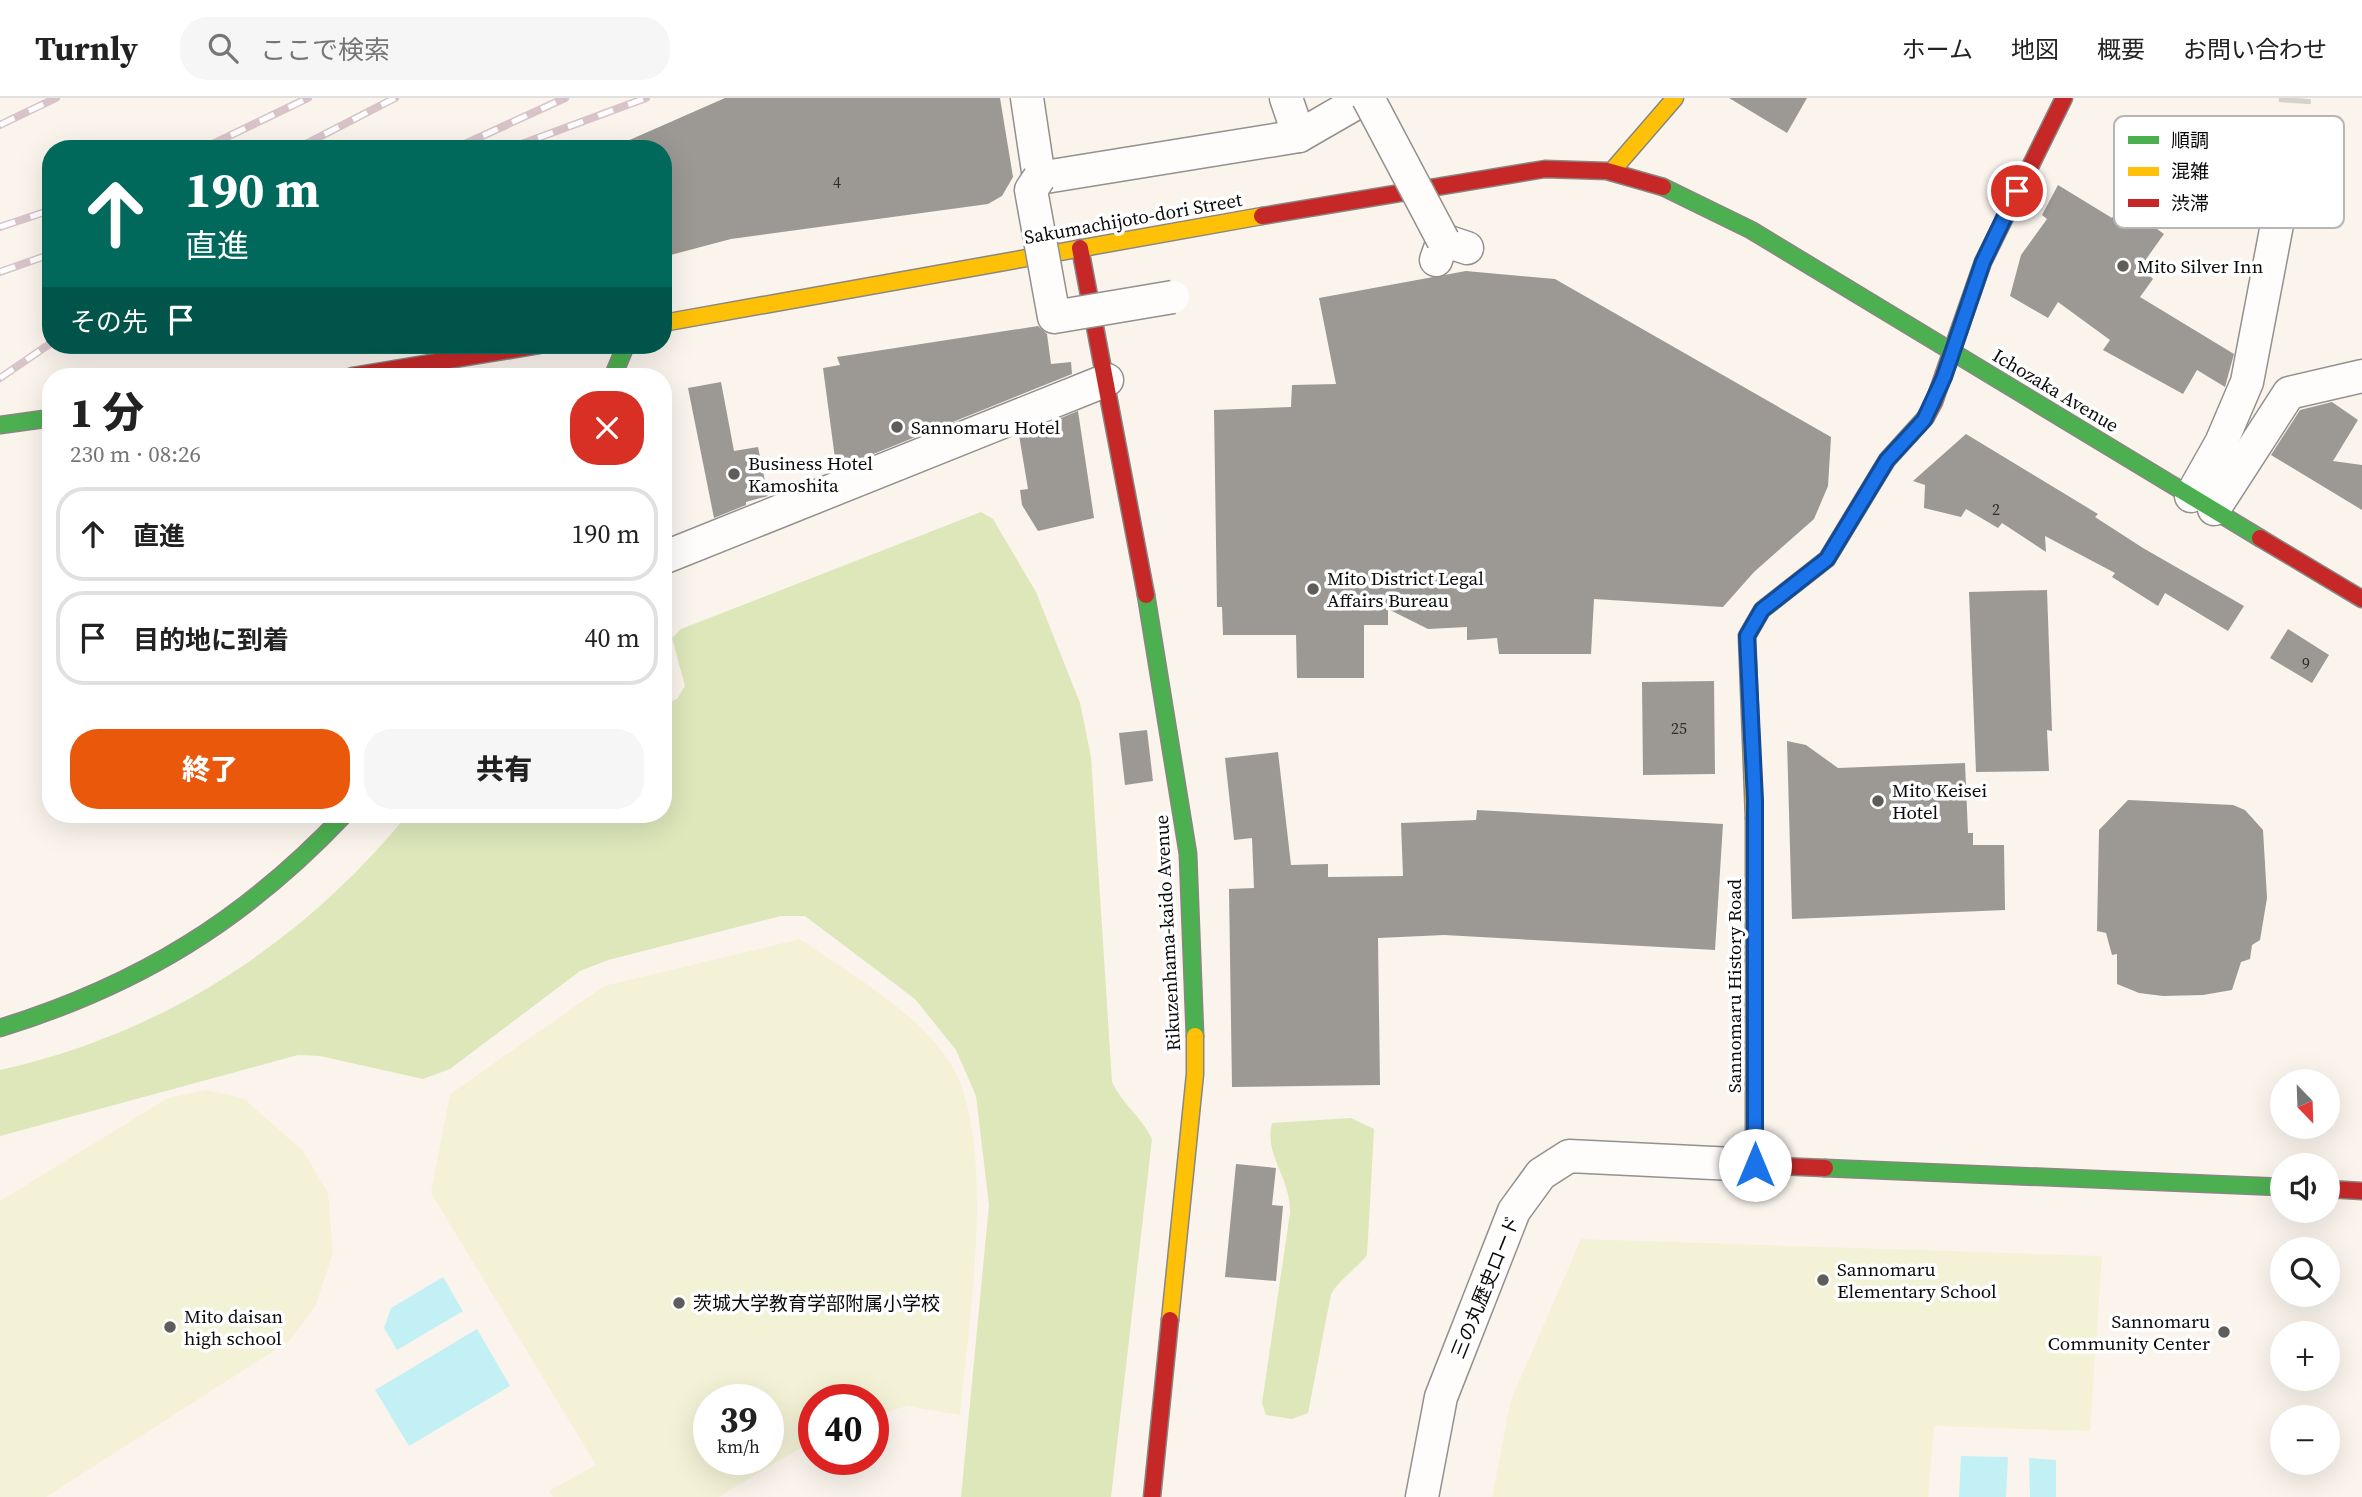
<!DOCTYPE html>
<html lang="ja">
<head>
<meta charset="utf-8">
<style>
  body { margin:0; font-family:"Source Serif 4","Noto Sans JP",serif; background:#f6f6f6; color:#222; height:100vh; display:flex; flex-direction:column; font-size:26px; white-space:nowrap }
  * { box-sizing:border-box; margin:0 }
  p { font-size:23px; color:#767676 }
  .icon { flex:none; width:38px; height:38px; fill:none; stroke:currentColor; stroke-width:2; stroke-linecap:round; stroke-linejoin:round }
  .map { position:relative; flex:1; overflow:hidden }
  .side { position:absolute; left:42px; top:270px; width:630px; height:455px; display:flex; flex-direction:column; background:#fff; border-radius:28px; box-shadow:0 7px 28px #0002 }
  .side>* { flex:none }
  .banner { position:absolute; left:42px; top:42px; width:630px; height:214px; border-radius:28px; box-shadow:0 7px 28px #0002; background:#00695c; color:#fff; overflow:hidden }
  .needle { width:46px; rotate:157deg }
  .fabs { position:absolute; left:2270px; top:971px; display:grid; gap:14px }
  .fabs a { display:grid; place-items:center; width:70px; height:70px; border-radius:50%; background:#fff; box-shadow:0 7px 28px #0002; font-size:35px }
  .speed { position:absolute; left:693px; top:1286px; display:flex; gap:14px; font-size:35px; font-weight:700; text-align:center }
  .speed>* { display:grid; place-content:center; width:91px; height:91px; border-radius:50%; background:#fff; box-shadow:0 7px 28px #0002; line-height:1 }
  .speed small { font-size:18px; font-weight:400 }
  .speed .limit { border:10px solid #d22; background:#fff; color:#111 }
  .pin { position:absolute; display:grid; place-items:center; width:60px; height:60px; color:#fff; margin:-30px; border:4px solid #fff; border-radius:50%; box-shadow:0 2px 7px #0007 }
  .me { position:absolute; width:77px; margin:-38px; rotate:0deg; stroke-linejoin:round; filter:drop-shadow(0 0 5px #0008) }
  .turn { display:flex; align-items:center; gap:24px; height:147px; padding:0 28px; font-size:32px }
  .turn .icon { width:91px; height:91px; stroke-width:2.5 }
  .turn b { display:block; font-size:49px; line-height:60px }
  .then { display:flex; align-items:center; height:66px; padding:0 28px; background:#0003; gap:14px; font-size:26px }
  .round { display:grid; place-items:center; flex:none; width:74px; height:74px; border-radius:28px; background:#f6f6f6 }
  .summary { display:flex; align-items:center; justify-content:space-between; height:119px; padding:0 28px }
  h1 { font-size:42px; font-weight:800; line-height:52px }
  .action { display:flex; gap:14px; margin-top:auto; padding:14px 28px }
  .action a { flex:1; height:80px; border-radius:28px; background:#ea580c; color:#fff; font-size:28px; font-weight:800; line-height:80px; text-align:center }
  .action a+a { background:#f6f6f6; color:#222 }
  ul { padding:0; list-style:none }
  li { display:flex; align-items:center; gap:21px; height:94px; margin:0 14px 10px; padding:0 14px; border:4px solid #e0e0e0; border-radius:28px }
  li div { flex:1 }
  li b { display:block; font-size:26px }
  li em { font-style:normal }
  header { display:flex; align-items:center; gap:42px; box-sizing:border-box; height:98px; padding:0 35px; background:#fff; border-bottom:2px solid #e0e0e0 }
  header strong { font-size:33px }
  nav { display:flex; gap:38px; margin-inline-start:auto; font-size:24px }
  .search { width:490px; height:63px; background:#f6f6f6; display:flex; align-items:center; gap:18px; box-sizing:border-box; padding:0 24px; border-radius:28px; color:#767676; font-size:26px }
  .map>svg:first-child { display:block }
</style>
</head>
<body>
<header>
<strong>Turnly</strong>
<div class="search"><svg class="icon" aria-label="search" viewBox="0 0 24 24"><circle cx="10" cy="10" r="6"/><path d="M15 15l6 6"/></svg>ここで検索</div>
<nav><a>ホーム</a><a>地図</a><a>概要</a><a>お問い合わせ</a></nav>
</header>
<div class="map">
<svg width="2362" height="1399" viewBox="0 0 2362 1399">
  <rect width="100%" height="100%" fill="#faf4ed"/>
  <!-- forest -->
  <g fill="#dde7ba">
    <path d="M981,414L993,421L1036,494L1080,605L1091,659L1112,984C1122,1006 1142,1019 1152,1041L1111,1399H961L989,1107L976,998L956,952L915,901L805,818H781L608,862L580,873L450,971L423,981L320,958L298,957L0,1038V972C163,936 303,845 408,716H663V607L677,601L685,588L672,540L681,531Z"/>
    <path d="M1351,1020L1374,1031L1367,1157C1355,1172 1341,1180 1331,1196L1308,1315L1292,1321L1266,1317L1262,1305L1290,1115C1291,1079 1264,1059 1272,1025Z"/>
  </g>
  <!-- pitch -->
  <g fill="#f3f2d6" fill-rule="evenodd">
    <path d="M800,841C850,876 908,908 945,957C1001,1031 968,1227 960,1317L907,1308L873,1318V1302H814V1342L719,1399H553L549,1393L596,1367L431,1095L450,996L604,888ZM709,1302H768V1362H709Z"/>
    <path d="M206,992L243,1000L303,1053L328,1095L333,1155L315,1209L289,1243L46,1399H0V1103L168,1000Z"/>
    <path d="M1581,1141L2102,1158L2090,1333L1934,1328L1928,1399H1492L1511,1302Z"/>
  </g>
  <!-- water -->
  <g fill="#c3f0f5">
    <path d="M443,1179L463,1213L397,1252L384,1230L391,1210Z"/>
    <path d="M477,1231L510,1288L409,1348L375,1292Z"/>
    <path d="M1961,1358L2008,1359L2006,1399H1959Z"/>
    <path d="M2029,1360L2056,1362V1399H2030Z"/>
  </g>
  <!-- building -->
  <g fill="#9c9894">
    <path d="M725,0H1000L1013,79L1002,98L988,106L731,141L663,159V51H609Z"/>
    <path d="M1729,0H1807L1787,35Z"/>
    <path d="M2058,87L2112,120L2122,106L2164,136L2144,164L2154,172L2150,178L2153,181L2140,199L2234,256L2225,289L2197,272L2183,296L2103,252L2110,242L2058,204L2048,220L2010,198L2021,157L2047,121L2042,117Z"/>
    <path d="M1466,173L1555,181L1831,339L1828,388L1814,421L1754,474L1723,509L1594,501L1591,556H1499L1497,540L1467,542V529L1428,531L1388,511V527H1364V580H1297L1296,537H1223L1222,509H1217L1214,312L1291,309L1292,287L1336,286L1319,200Z"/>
    <path d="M1038,228L1047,236L1051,266L1071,264L1072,276L846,367L836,368L823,270L840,267L837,259Z"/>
    <path d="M721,284L734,353L758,349L768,398L746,404V407L714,420L688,290Z"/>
    <path d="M2332,304L2358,322L2333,363L2362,367V412L2271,357L2300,312Z"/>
    <path d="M1078,313L1094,420L1038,433L1022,407L1020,392L1028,391L1019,337Z"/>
    <path d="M1966,336L2098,416L2095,419L2143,450L2244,508L2228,533L2165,495L2158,508L2112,479L2115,475L2045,438L2046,454L2002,425L1998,430L1966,411L1961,419L1924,410L1925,387L1913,383Z"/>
    <path d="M2047,492L2052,633L2047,632L2049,673L1976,674L1969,494Z"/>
    <path d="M2288,531L2329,557L2312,585L2270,560Z"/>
    <path d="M1714,583L1715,676L1643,677L1642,584Z"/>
    <path d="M1147,632L1153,683L1125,687L1119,635Z"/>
    <path d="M1787,643L1806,647L1838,670L1965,665L1968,735H1973V747H2004L2005,812L1792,821Z"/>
    <path d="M1278,654L1291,767L1328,766V779L1403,778L1401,725L1476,722L1477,712L1723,726L1715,852L1444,837L1378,840L1380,987L1232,989L1229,791L1254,790L1252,740L1234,742L1225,660Z"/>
    <path d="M2128,702L2233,707L2245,712L2263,732L2267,800L2260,842L2252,847L2250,861L2241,864L2232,892L2203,897L2163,898L2139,895L2117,886V856L2112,857L2106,835L2097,833L2099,732Z"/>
    <path d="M1236,1066L1276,1070L1272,1107L1283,1108L1276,1183L1225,1179Z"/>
  </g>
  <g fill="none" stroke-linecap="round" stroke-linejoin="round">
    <!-- street-tunnel -->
    <path stroke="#d6d1cb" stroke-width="32" stroke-dasharray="32 16" stroke-linecap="butt" d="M2291,53L2295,0"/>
    <defs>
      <g id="street">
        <path d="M1027,0L1039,80L1299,38L1365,0"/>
        <path d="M1286,0L1299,38"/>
        <path d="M1436,162L1443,142L1467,150"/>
        <path d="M2191,398L2221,345L2247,284L2291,53"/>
        <path d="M2214,411L2289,295L2362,278"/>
        <path d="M663,460L1107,282"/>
        <path d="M1422,1399L1441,1299L1514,1113L1541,1076L1569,1058L1754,1067"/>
      </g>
      <g id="fast">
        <path d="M1663,89L1751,132L2260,440"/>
        <path d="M613,278L626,247"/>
        <path d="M0,327L51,320"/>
        <path d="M1146,497L1188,756L1195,938"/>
        <path d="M0,930C139,887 245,822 345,716"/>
        <path d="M1825,1070L2282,1089"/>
      </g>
      <g id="slow">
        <path d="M1611,74L1675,0"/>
        <path d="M663,225L1262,118"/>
        <path d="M1754,720L1747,538L1762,512L1827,461L1887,362L1926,319"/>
        <path d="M1170,1222L1195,976V938"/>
      </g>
      <g id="jam">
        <path d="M1262,118L1545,71L1607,73L1663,89"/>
        <path d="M1080,150L1146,497"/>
        <path d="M352,278L540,247"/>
        <path d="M1926,319L1934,304L1983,164L2064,0"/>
        <path d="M2260,440L2362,501"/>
        <path d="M1754,720V1067L1825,1070"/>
        <path d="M2328,1091L2362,1093"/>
        <path d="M1152,1399L1170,1222"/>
      </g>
    </defs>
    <!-- street casing -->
    <use href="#street" stroke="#93908d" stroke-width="35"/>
    <!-- fast casing -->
    <use href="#fast" stroke="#898783" stroke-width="19"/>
    <!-- slow casing -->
    <use href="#slow" stroke="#898783" stroke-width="19"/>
    <!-- jam casing -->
    <use href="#jam" stroke="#898783" stroke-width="19"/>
    <!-- street -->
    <use href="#street" stroke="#fefdfc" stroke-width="32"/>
    <!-- fast -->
    <use href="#fast" stroke="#4caf50" stroke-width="16"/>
    <!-- slow -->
    <use href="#slow" stroke="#ffc107" stroke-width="16"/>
    <!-- jam -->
    <use href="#jam" stroke="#c62828" stroke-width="16"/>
    <defs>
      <g id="rail">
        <path d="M0,27L56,0"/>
        <path d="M202,51L308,0"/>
        <path d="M296,51L395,0"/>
        <path d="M454,51L565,0"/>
        <path d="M508,51L646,0"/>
        <path d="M0,129L51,112"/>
        <path d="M0,174L51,156"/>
        <path d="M0,280L51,245"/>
      </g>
    </defs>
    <!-- rail casing -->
    <use href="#rail" stroke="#d7c3c8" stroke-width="8"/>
    <!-- rail -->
    <use href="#rail" stroke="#fff" stroke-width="5" stroke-dasharray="16" stroke-linecap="butt"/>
    <defs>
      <g id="street-bridge">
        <path d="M1368,0L1443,142"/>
        <path d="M1039,80L1031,92L1054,219L1173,199"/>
      </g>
    </defs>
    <!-- street-bridge casing -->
    <use href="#street-bridge" stroke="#93908d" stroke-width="35" stroke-linecap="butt"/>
    <!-- street-bridge -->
    <use href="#street-bridge" stroke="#fefdfc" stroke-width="32"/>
  </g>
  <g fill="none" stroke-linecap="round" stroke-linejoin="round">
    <defs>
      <path id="route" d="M1755,1067V702L1747,538L1762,512L1827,461L1887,362L1924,322L1944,279L1983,164L2017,93"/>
    </defs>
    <!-- route casing -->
    <use href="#route" stroke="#114b97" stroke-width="18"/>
    <!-- route -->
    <use href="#route" stroke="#1a73e8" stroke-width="12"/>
  </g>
  <!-- markers -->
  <g fill="#5f5d5a" stroke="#fff" stroke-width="2.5">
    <circle cx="2123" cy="168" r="7"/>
    <circle cx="897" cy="329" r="7"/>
    <circle cx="734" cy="376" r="7"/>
    <circle cx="1313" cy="491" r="7"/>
    <circle cx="1878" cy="703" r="7"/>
    <circle cx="1823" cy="1182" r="7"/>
    <circle cx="679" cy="1205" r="7"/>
    <circle cx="170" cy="1229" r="7"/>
    <circle cx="2224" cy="1234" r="7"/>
  </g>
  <g text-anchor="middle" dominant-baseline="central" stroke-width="7" stroke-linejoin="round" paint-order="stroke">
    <!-- number labels -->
    <g font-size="16" fill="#2f2e2d">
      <text x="837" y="84">4</text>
      <text x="1996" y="411">2</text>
      <text x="2306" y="565">9</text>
      <text x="1679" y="630">25</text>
    </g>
    <!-- street labels -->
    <g font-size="19" fill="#0b0b0b" stroke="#fff">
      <text transform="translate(1133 120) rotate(-10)">Sakumachijoto-dori Street</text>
      <text transform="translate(2056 292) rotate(31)">Ichozaka Avenue</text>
      <text transform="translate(1167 835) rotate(-93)">Rikuzenhama-kaido Avenue</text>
      <text transform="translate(1734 888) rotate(-90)">Sannomaru History Road</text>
      <text transform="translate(1485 1189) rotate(-68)">三の丸歴史ロード</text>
    </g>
    <!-- poi labels -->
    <g font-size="19" fill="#0b0b0b" stroke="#fff" text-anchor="start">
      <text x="2137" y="168">Mito Silver Inn</text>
      <text x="911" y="329">Sannomaru Hotel</text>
      <text x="748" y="365">Business Hotel<tspan x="748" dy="22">Kamoshita</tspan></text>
      <text x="1327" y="480">Mito District Legal<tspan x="1327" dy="22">Affairs Bureau</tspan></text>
      <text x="1892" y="692">Mito Keisei<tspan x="1892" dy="22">Hotel</tspan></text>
      <text x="1837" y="1171">Sannomaru<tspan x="1837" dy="22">Elementary School</tspan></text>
      <text x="693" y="1205">茨城大学教育学部附属小学校</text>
      <text x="184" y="1218">Mito daisan<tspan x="184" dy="22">high school</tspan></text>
      <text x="2210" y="1223" text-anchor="end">Sannomaru<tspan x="2210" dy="22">Community Center</tspan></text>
    </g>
  </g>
  <!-- legend -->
  <rect x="2114" y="18" width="230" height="112" rx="10" fill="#fff" stroke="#b6b6b6" stroke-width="2"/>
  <rect x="2128" y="38" width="31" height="8" fill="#4caf50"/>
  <rect x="2128" y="69" width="31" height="9" fill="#ffc107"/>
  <rect x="2128" y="101" width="31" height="8" fill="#c62828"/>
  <g font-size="19" fill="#0b0b0b">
    <text x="2171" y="49">順調</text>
    <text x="2171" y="80">混雑</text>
    <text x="2171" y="112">渋滞</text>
  </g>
</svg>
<div class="fabs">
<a><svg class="needle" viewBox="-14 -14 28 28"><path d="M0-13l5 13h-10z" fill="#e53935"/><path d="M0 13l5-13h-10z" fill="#767676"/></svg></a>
<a><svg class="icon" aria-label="sound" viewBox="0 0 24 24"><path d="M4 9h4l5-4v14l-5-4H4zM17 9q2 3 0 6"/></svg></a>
<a><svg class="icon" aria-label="search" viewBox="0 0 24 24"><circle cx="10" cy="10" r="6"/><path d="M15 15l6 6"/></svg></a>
<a>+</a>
<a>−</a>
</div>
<div class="speed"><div>39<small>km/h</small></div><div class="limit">40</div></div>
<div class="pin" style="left:2017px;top:93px;background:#d93025"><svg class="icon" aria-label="arrive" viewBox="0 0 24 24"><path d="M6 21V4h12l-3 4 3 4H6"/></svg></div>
<svg class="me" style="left:1755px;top:1067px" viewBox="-20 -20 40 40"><circle r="19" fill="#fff"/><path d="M0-13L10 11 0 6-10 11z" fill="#1a73e8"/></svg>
<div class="banner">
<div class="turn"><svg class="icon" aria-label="ahead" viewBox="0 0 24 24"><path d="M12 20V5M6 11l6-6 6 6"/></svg><div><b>190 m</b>直進</div></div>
<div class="then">その先<svg class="icon" aria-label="arrive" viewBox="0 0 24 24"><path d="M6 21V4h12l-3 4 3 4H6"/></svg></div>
</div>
<section class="side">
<div class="summary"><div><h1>1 分</h1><p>230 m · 08:26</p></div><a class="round" style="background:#d93025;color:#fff"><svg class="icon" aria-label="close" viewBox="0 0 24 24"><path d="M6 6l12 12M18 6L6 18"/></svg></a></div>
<ul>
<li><svg class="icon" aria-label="ahead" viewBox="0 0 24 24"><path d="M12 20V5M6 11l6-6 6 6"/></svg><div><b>直進</b></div><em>190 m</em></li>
<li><svg class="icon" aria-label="arrive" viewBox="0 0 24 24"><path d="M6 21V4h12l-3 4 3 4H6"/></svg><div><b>目的地に到着</b></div><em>40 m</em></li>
</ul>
<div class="action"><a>終了</a><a>共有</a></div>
</section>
</div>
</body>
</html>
